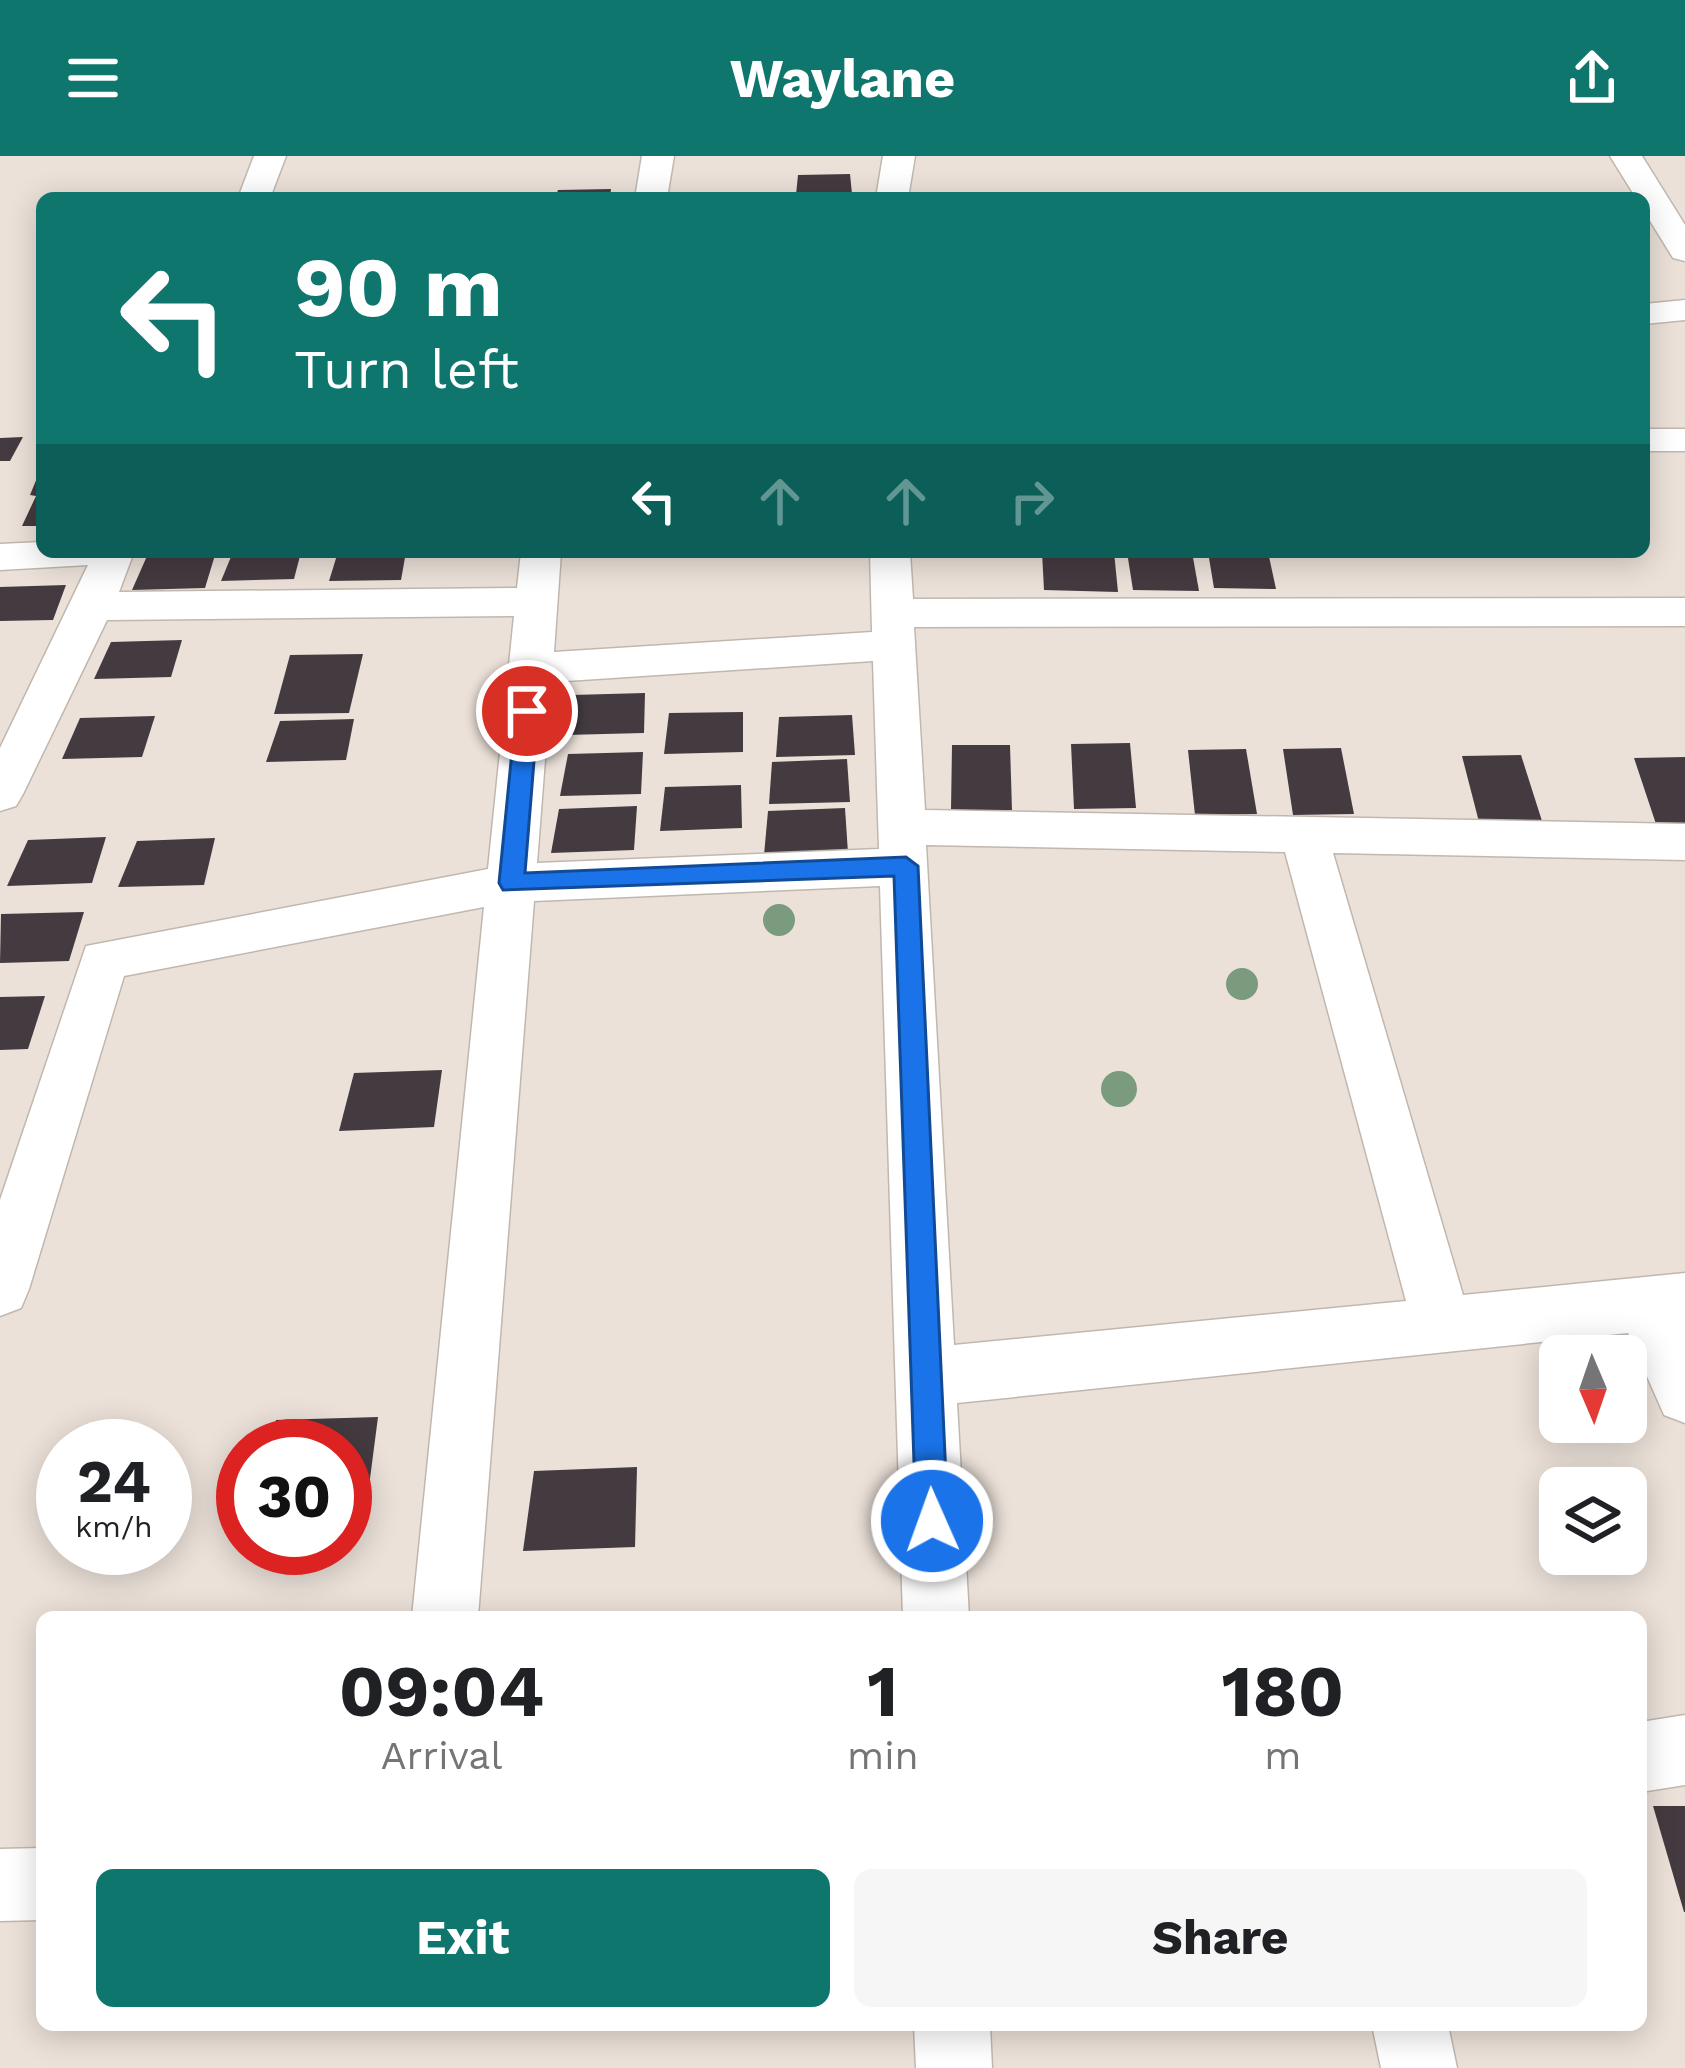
<!DOCTYPE html>
<html lang="en">
<head>
<meta charset="utf-8">
<style>
  body { margin:0; font-family:"Work Sans",sans-serif; background:#f6f6f6; color:#202124; height:100vh; display:flex; flex-direction:column; font-size:45px; white-space:nowrap }
  * { box-sizing:border-box; margin:0 }
  p { font-size:39px; color:#757577 }
  .icon { flex:none; width:66px; height:66px; fill:none; stroke:currentColor; stroke-width:2; stroke-linecap:round; stroke-linejoin:round }
  .map { position:relative; flex:1; overflow:hidden }
  .panel { position:absolute; left:36px; top:1455px; width:1611px; height:420px; display:flex; flex-direction:column; background:#fff; border-radius:18px; box-shadow:0 6px 30px #0003 }
  .panel>* { flex:none }
  .top-card { position:absolute; left:36px; top:36px; width:1614px; height:366px; border-radius:18px; box-shadow:0 6px 30px #0003; background:#0f766e; color:#fff; overflow:hidden }
  .needle { width:78px; rotate:178deg }
  .fabs { position:absolute; left:1539px; top:1179px; display:grid; gap:24px }
  .fabs a { display:grid; place-items:center; width:108px; height:108px; border-radius:18px; background:#fff; box-shadow:0 6px 30px #0003; font-size:60px }
  .speed { position:absolute; left:36px; top:1263px; display:flex; gap:24px; font-size:60px; font-weight:700; text-align:center }
  .speed>* { display:grid; place-content:center; width:156px; height:156px; border-radius:50%; background:#fff; box-shadow:0 6px 30px #0003; line-height:1 }
  .speed small { font-size:30px; font-weight:400 }
  .speed .limit { border:18px solid #d22; background:#fff; color:#111 }
  .pin { position:absolute; display:grid; place-items:center; width:102px; height:102px; color:#fff; margin:-51px; border:6px solid #fff; border-radius:50%; box-shadow:0 3px 12px #0007 }
  .me { position:absolute; width:132px; margin:-66px; rotate:358deg; stroke-linejoin:round; filter:drop-shadow(0 0 9px #0008) }
  .turn { display:flex; align-items:center; gap:42px; height:252px; padding:0 60px; font-size:54px }
  .turn .icon { width:156px; height:156px; stroke-width:2.5 }
  .turn b { display:block; font-size:84px; line-height:102px }
  .lanes { display:flex; align-items:center; height:114px; padding:0 60px; background:#0003; justify-content:center; gap:60px; direction:ltr }
  .lanes .off { opacity:.35 }
  .eta { display:flex; justify-content:space-evenly; align-items:center; height:204px; text-align:center }
  .eta b { font-size:72px; font-weight:700; line-height:84px }
  .action { display:flex; gap:24px; margin-top:auto; padding:24px 60px }
  .action a { flex:1; height:138px; border-radius:18px; background:#0f766e; color:#fff; font-size:48px; font-weight:700; line-height:138px; text-align:center }
  .action a+a { background:#f6f6f6; color:#202124 }
  header { display:flex; justify-content:space-between; align-items:center; height:156px; padding:0 60px; background:#0f766e; color:#fff; font-size:54px; font-weight:700 }
  .map>svg:first-child { display:block }
</style>
</head>
<body>
<header><svg class="icon" aria-label="menu" viewBox="0 0 24 24"><path d="M4 6h16M4 12h16M4 18h16"/></svg>Waylane<svg class="icon" aria-label="share" viewBox="0 0 24 24"><path d="M12 15V3M7 8l5-5 5 5M5 13v7h14v-7"/></svg></header>
<div class="map">
<svg width="1685" height="1912" viewBox="0 0 1685 1912">
  <rect width="100%" height="100%" fill="#ebe1d9"/>
  <!-- building -->
  <g fill="#443b40">
    <path d="M850,18L852,38L796,39L798,19Z"/>
    <path d="M611,33L610,42H555L558,34Z"/>
    <path d="M23,281L10,305H0V282Z"/>
    <path d="M37,322H42V370H22L36,340L30,339Z"/>
    <path d="M233,396H301L294,423L221,425Z"/>
    <path d="M338,396H406L401,424L329,425Z"/>
    <path d="M1042,396H1114L1118,436L1044,434Z"/>
    <path d="M1127,396H1192L1199,435L1133,434Z"/>
    <path d="M1208,396H1268L1276,433L1214,432Z"/>
    <path d="M215,399L205,432L132,434L147,400Z"/>
    <path d="M66,429L53,464L0,465V431Z"/>
    <path d="M182,484L171,521L94,523L111,486Z"/>
    <path d="M363,498L349,557L274,558L290,499Z"/>
    <path d="M645,537L644,577L565,579L572,539Z"/>
    <path d="M743,556V596L664,598L669,557Z"/>
    <path d="M852,559L855,599L776,601L779,561Z"/>
    <path d="M155,560L142,601L62,603L80,562Z"/>
    <path d="M354,563L346,604L266,606L280,565Z"/>
    <path d="M1130,587L1136,652L1074,653L1071,588Z"/>
    <path d="M952,589H1010L1012,654H951Z"/>
    <path d="M1341,592L1354,658L1293,659L1283,593Z"/>
    <path d="M1246,593L1257,658L1195,659L1188,594Z"/>
    <path d="M643,596L641,638L560,640L568,598Z"/>
    <path d="M1521,599L1542,665L1479,666L1462,600Z"/>
    <path d="M1685,601V668H1656L1634,602Z"/>
    <path d="M847,603L850,646L769,648L772,606Z"/>
    <path d="M741,629L742,672L660,675L665,631Z"/>
    <path d="M637,650L634,694L551,697L559,653Z"/>
    <path d="M845,652L848,697L764,699L768,655Z"/>
    <path d="M106,681L92,727L7,730L28,684Z"/>
    <path d="M215,682L204,729L118,731L137,685Z"/>
    <path d="M84,756L69,805L0,807L1,758Z"/>
    <path d="M45,840L28,893L0,894V841Z"/>
    <path d="M442,914L434,971L339,975L354,917Z"/>
    <path d="M378,1261L368,1338L345,1339V1290H269L276,1264Z"/>
    <path d="M637,1311L635,1391L523,1395L534,1315Z"/>
    <path d="M1653,1650H1685V1756H1684Z"/>
  </g>
  <g fill="none" stroke-linecap="round" stroke-linejoin="round">
    <defs>
      <g id="minor">
        <path d="M254,0H286L270,42H238Z"/>
        <path d="M642,0H674L667,42H635Z"/>
        <path d="M883,0H915L908,42H876Z"/>
        <path d="M1610,0H1642L1685,69V105L1673,102L1644,55V42H1636Z"/>
        <path d="M1685,144V164L1644,168V148Z"/>
        <rect x="1644" y="273" width="41" height="22"/>
        <path d="M42,386V396H134L119,436L517,432L521,396H561L554,496L872,476L870,396H910L913,443L1685,442V470L914,471L925,654L1685,668V704L1333,697L1463,1139L1685,1117V1267L1664,1259L1628,1177L957,1247L969,1461H903L880,730L534,745L478,1461H412L484,751L124,820L29,1133L21,1152L0,1160V1044L86,790L488,713L514,460L107,464L23,638L16,650L0,655V592L88,409L0,414V388ZM873,505L879,693L537,707L551,526ZM926,689L1285,696L1406,1145L954,1189Z"/>
        <path d="M1685,1559V1629L1641,1636V1566Z"/>
        <path d="M42,1692V1764L0,1765V1693Z"/>
        <path d="M914,1869H990L992,1912H916Z"/>
        <path d="M1372,1869H1448L1457,1912H1381Z"/>
      </g>
    </defs>
    <!-- minor casing -->
    <use href="#minor" stroke="#c0b7af" stroke-width="3"/>
    <!-- minor -->
    <use href="#minor" fill="#fff" fill-rule="evenodd"/>
  </g>
  <!-- trees -->
  <g fill="#7b9b7f">
    <circle cx="779" cy="764" r="16"/>
    <circle cx="1242" cy="828" r="16"/>
    <circle cx="1119" cy="933" r="18"/>
  </g>
  <!-- route -->
  <path fill="#1a73e8" stroke="#114b97" stroke-width="3" d="M527,547L538,555L525,717L906,701L918,710L948,1365L943,1376L932,1381L921,1376L916,1365L894,720L503,734L499,727L516,555Z"/>
</svg>
<div class="fabs">
<a><svg class="needle" viewBox="-14 -14 28 28"><path d="M0-13l5 13h-10z" fill="#e53935"/><path d="M0 13l5-13h-10z" fill="#757577"/></svg></a>
<a><svg class="icon" aria-label="layers" viewBox="0 0 24 24"><path d="M12 4l9 5-9 5-9-5zM3 14l9 5 9-5"/></svg></a>
</div>
<div class="speed"><div>24<small>km/h</small></div><div class="limit">30</div></div>
<div class="pin" style="left:527px;top:555px;background:#d93025"><svg class="icon" aria-label="arrive" viewBox="0 0 24 24"><path d="M6 21V4h12l-3 4 3 4H6"/></svg></div>
<svg class="me" style="left:932px;top:1365px" viewBox="-20 -20 40 40"><circle r="17" fill="#1a73e8" stroke="#fff" stroke-width="3"/><path d="M0-11L8 9 0 5-8 9z" fill="#fff"/></svg>
<div class="top-card">
<div class="turn"><svg class="icon" aria-label="left" viewBox="0 0 24 24"><path d="M17 20v-9H6M10 6l-5 5 5 5"/></svg><div><b>90 m</b>Turn left</div></div>
<div class="lanes"><svg class="icon" aria-label="left" viewBox="0 0 24 24"><path d="M17 20v-9H6M10 6l-5 5 5 5"/></svg><svg class="icon off" aria-label="ahead" viewBox="0 0 24 24"><path d="M12 20V5M6 11l6-6 6 6"/></svg><svg class="icon off" aria-label="ahead" viewBox="0 0 24 24"><path d="M12 20V5M6 11l6-6 6 6"/></svg><svg class="icon off" aria-label="right" viewBox="0 0 24 24"><path d="M7 20v-9h11M14 6l5 5-5 5"/></svg></div>
</div>
<section class="panel">
<div class="eta">
<div><b>09:04</b><p>Arrival</p></div>
<div><b>1</b><p>min</p></div>
<div><b>180</b><p>m</p></div>
</div>
<div class="action"><a>Exit</a><a>Share</a></div>
</section>
</div>
</body>
</html>
